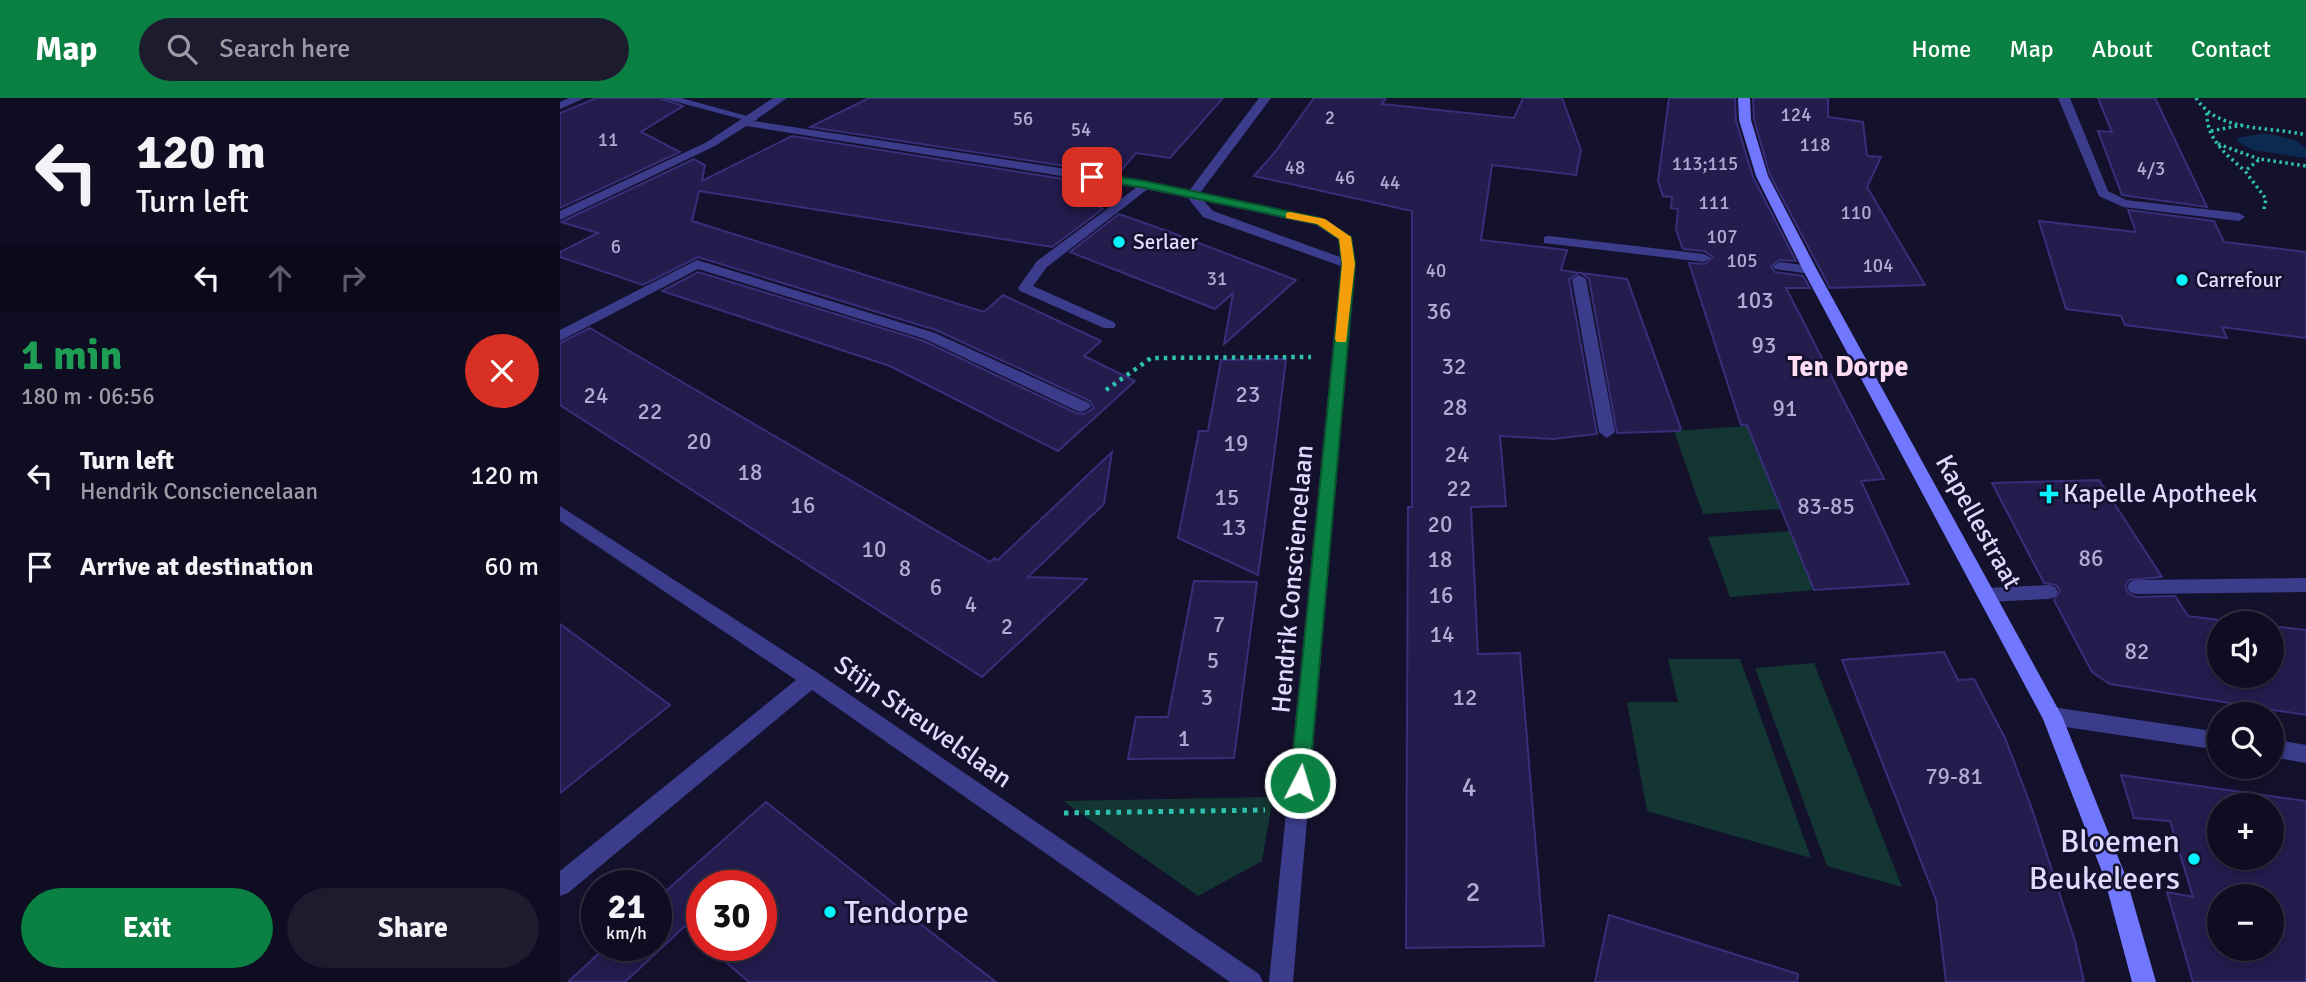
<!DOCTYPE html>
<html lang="en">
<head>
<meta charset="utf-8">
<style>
  body { margin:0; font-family:Signika,sans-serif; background:#1d1b2e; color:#f1f3f6; height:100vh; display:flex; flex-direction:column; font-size:26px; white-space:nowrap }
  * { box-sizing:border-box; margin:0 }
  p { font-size:23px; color:#9b9ca5 }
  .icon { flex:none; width:38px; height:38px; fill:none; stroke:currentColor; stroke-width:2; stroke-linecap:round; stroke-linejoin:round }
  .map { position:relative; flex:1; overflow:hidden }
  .sheet { display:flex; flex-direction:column; background:#0f0d21; width:560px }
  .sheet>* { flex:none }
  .top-card { background:#0f0d21; color:#f1f3f6; overflow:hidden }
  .fabs { position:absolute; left:1647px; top:513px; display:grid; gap:14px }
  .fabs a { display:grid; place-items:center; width:77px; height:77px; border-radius:50%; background:#0f0d21; box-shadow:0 4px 10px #0003,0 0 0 2px #2f2d3f; font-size:35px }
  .speed { position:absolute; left:21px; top:772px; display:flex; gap:14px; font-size:35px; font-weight:700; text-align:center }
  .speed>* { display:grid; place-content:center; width:91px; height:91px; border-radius:50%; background:#0f0d21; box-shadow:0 4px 10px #0003,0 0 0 2px #2f2d3f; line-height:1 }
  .speed small { font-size:18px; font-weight:400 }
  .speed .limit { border:10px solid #d22; background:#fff; color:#111 }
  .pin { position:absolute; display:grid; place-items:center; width:60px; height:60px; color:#fff; margin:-30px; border-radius:14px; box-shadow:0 4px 10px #0006 }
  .me { position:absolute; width:77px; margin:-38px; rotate:5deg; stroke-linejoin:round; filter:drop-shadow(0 0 5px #0008) }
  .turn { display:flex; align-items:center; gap:24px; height:147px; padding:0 21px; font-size:32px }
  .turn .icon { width:91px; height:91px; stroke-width:2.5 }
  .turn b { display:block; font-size:49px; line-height:60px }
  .lanes { display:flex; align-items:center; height:66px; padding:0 21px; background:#0003; justify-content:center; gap:35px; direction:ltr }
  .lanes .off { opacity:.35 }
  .round { display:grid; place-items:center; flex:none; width:74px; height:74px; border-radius:37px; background:#1d1b2e }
  .summary { display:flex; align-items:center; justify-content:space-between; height:119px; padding:0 21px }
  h1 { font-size:42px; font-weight:700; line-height:52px; color:#1e9e55 }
  .button { display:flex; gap:14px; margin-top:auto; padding:14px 21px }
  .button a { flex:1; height:80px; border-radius:42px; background:#0b8043; color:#fff; font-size:28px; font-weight:700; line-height:80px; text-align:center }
  .button a+a { background:#1d1b2e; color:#f1f3f6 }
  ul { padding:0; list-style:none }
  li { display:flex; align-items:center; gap:21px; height:91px; padding:0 21px }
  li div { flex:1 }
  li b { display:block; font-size:26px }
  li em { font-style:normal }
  header { display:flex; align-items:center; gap:42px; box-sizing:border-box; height:98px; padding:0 35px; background:#0b8043; color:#fff }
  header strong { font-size:33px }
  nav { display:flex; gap:38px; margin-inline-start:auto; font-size:24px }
  .search { width:490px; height:63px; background:#1d1b2e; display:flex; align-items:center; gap:18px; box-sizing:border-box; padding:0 24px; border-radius:38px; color:#9b9ca5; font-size:26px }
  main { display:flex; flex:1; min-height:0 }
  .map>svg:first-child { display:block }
</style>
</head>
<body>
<header>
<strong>Map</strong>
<div class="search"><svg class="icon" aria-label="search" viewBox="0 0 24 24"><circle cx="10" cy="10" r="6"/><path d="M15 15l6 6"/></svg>Search here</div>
<nav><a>Home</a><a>Map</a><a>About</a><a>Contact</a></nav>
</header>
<main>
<section class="sheet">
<div class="top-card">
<div class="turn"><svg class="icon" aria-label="left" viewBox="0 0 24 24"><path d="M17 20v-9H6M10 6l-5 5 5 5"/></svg><div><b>120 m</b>Turn left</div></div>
<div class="lanes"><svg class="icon" aria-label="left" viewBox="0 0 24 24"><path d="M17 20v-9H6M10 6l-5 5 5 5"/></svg><svg class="icon off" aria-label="ahead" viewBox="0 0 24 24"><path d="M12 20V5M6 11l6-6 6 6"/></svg><svg class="icon off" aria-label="right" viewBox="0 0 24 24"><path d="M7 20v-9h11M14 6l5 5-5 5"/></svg></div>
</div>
<div class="summary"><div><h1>1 min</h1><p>180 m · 06:56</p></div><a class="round" style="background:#d93025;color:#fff"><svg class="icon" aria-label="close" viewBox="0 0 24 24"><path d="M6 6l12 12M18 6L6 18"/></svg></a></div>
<ul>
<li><svg class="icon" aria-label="left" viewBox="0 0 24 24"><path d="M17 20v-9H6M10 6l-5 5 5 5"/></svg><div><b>Turn left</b><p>Hendrik Consciencelaan</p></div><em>120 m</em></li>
<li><svg class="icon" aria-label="arrive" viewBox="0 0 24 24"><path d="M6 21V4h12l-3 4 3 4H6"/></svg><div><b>Arrive at destination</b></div><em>60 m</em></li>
</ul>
<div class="button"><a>Exit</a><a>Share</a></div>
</section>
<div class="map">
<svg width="1746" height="884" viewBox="0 0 1746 884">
  <rect width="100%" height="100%" fill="#14112c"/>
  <!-- green -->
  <g fill="#133633">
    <path d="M1188,328L1221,411L1143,416L1114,333Z"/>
    <path d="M1230,433L1254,492L1170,499L1148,439Z"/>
    <path d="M1108,561H1180L1251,760L1087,713L1067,604H1118Z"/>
    <path d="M1254,565L1342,789L1267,768L1195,570Z"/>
    <path d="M713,699L702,763L638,798L503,703Z"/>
  </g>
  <!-- water -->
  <path fill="#0c2950" d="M1705,35L1735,42L1746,50V60L1692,52L1678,44L1677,40Z"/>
  <!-- building -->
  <g fill="#231c4d" stroke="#382e7a" stroke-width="2" fill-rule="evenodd">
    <path d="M37,0H99L123,8L81,34L120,54L0,110V15Z"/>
    <path d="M309,0H663L610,60L576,55L558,76L250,29Z"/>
    <path d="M754,0H826L822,6L954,20L963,0H1002L1021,52L1016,77L932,67L921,142L1007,152L1001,172L1019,175L1009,181L1037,336L993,341L940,338L946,408L911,409L918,556L960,555L984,848L846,850L848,409H852V113L694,78L715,54Z"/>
    <path d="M1109,0H1175L1176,23L1193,79L1236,163L1219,162L1211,169L1215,174L1243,178L1250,190H1226L1324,381L1301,383L1349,486L1254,492L1187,327H1181L1129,165L1145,166L1153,159L1144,153L1123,151L1116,132L1118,111L1111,110L1112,99L1103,98L1098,83Z"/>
    <path d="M1193,0H1268V19L1303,24L1307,58L1321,59L1307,89L1365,187L1270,190L1210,77L1194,22Z"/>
    <path d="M1538,0H1595L1647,109L1562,97L1538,33L1552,34Z"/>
    <path d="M232,38L548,88L532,106L543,111L492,149L139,93L132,123L424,214L443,197L541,243L524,258L575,283L498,353L330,268L102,193L138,174L364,243L516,315L524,316L534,310L530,303L376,232L138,159L83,187L0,159V154L38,135L1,124L134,61L145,67L142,83Z"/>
    <path d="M1568,112L1654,123L1664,144L1746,154V240L1662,229L1667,240L1565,227L1561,218L1506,211L1479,123L1576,134Z"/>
    <path d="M559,116L607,133L736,182L664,246L673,195L655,211L510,154Z"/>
    <path d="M1021,175L1067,181L1121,331L1119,333L1057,335L1029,181Z"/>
    <path d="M30,230L430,464L435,460L438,462L552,354L544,406L468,479L527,481L422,579L0,307V245Z"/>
    <path d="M726,261L715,351L698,477L618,440L639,333H648L661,262Z"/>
    <path d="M1539,382L1602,479L1569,482L1565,488L1568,495L1576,499L1615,498L1628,518L1683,525H1659V578H1712V528L1746,532V617L1550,586L1532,574L1494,502L1500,493L1496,487L1484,485L1432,385Z"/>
    <path d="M634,483L697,484L674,660L568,661L576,619H608Z"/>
    <path d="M0,526L110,607L0,695Z"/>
    <path d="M1384,554L1398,582L1414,581L1445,640L1472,711L1515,843L1524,884H1386L1376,802L1282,562Z"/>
    <path d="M1561,677L1746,703V884H1633L1607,794L1633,799L1610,723L1574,720ZM1659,707H1712V760H1659ZM1659,798H1712V850H1659Z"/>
    <path d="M206,704L337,808L436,884H189L146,847H201V788H142V843L125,828L65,884H8L48,847H96V802Z"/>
    <path d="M1049,817L1238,876L1237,884H1035Z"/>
  </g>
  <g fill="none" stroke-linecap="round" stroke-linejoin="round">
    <!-- path-far2 -->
    <g stroke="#2ec1af" stroke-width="3.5" stroke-dasharray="2.5 3.5" stroke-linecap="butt">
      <path d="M1636,0C1658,35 1710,28 1746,37"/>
      <path d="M1647,15C1646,41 1667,57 1685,73"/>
      <path d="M1651,33L1682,27"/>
      <path d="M1658,46L1699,61"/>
      <path d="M1704,111L1706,101L1685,73L1700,61L1746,68"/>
    </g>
    <!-- path-far1 -->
    <path stroke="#2ec1af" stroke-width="4.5" stroke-dasharray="3.5 5" stroke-linecap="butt" d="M546,292L591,260L751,259"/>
    <!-- path -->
    <path stroke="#2ec1af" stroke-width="5" stroke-dasharray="4.5 6" stroke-linecap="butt" d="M504,715L705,712"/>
    <!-- lane -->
    <g fill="#3b3c8c" fill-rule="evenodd">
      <path d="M9,0H25L0,11V4Z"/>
      <path d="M102,0H121L198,21L192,24Z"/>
      <path d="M585,83L589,84V90L487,169L473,188L554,224L556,227L554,230H544L460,193L458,190L477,163Z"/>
      <path d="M989,138L1144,156L1151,160L1144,164L984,145V139Z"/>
      <path d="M137,162L375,235L529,305L531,309L523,314L517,313L365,241L138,171L0,243V232Z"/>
      <path d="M1220,164L1250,168L1257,172L1250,176L1215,171L1213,168Z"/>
      <path d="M1019,177L1026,181L1055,334L1047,340L1039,334L1012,181Z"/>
      <path d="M1746,480V494L1576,496L1570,494L1567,489L1570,484L1576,482Z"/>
      <path d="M1489,487L1495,489L1498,494L1495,499L1489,501L1426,504L1420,502L1417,497L1420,492L1426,490Z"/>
    </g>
    <!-- street -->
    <g fill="#3b3c8c" fill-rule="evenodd">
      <path d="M213,0H227L194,23L585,83L629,93L699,0H711L640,95L765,121L792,140L795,166L733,884H709L781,168L643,119L628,100L585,91L186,28L155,48L0,122V113L147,44ZM644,103L756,127L779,142L780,159L653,113Z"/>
      <path d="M1498,0H1510L1548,93L1566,102L1679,115L1685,119L1679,123L1563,109L1539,98Z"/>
      <path d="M0,408L258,575L699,876L703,884H670L252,592L8,795L0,798V773L236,582L0,423Z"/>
      <path d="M1492,609L1659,634V652L1492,627L1485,624L1482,618L1485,612Z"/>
      <path d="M1712,641L1746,647V665L1712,659Z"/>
    </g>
    <!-- secondary -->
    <path fill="#7277ff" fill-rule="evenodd" d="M1178,0H1190L1191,22L1208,78L1257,172L1502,618L1566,779L1596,884H1572L1544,779L1483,621L1243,172L1196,78L1179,22Z"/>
  </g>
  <!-- route -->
  <path fill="#0b8043" stroke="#07532c" stroke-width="2" d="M532,75L585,83L760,120L791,139L795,166L749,685L747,691L740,694L733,691L730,685L782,166L779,141L757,126L585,90L528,81V76Z"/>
  <!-- slow -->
  <path fill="#f59e0b" d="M730,114L765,121L791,139L795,166L786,244H777L775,241L782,166L779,141L757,126L726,120V115Z"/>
  <!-- markers -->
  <g fill="#07f4ff" stroke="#14112c" stroke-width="2.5">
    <circle cx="559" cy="144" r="7"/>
    <circle cx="1622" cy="182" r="7"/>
    <path d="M1485.5 385.5h7v7h7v7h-7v7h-7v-7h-7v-7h7z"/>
    <circle cx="1634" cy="761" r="7"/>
    <circle cx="270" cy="814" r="7"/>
  </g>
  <g text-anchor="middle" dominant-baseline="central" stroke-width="5" stroke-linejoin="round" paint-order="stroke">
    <!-- far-number labels -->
    <g font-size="19" fill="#afabd2">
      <text x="1236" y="17">124</text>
      <text x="770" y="20">2</text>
      <text x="463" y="21">56</text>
      <text x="521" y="32">54</text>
      <text x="48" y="42">11</text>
      <text x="1255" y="47">118</text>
      <text x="1145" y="66">113;115</text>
      <text x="735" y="70">48</text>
      <text x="1591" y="71">4/3</text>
      <text x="785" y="80">46</text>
      <text x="830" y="85">44</text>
      <text x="1154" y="105">111</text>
      <text x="1296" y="115">110</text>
      <text x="1162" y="139">107</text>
      <text x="56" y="149">6</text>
      <text x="1182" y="163">105</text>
      <text x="1318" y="168">104</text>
      <text x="876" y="173">40</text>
      <text x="657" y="181">31</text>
    </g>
    <!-- far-poi labels -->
    <g font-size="21" fill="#dedbff" stroke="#14112c" text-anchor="start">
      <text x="573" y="144">Serlaer</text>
      <text x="1636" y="182">Carrefour</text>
    </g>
    <!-- number labels -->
    <g font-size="23" fill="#afabd2">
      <text x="1195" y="202">103</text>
      <text x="879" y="213">36</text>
      <text x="1204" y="247">93</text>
      <text x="894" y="268">32</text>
      <text x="688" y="296">23</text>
      <text x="36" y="297">24</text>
      <text x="895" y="309">28</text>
      <text x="1225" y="310">91</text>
      <text x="90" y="313">22</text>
      <text x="139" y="343">20</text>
      <text x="676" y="345">19</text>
      <text x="897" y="356">24</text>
      <text x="190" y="374">18</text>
      <text x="899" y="390">22</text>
      <text x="667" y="399">15</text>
      <text x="243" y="407">16</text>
      <text x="1266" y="408">83-85</text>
      <text x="880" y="426">20</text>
      <text x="674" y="429">13</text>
      <text x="314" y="451">10</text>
      <text x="1531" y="460">86</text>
      <text x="880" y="461">18</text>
      <text x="345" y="470">8</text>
      <text x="376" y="489">6</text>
      <text x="881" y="497">16</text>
      <text x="411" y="506">4</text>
      <text x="659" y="526">7</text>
      <text x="447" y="528">2</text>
      <text x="882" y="536">14</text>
      <text x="1577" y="553">82</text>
      <text x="653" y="562">5</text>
      <text x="647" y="599">3</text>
      <text x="905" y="599">12</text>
      <text x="624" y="640">1</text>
      <text x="1394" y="678">79-81</text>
    </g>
    <!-- poi labels -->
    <g font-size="26" fill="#dedbff" stroke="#14112c" text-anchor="start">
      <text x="1503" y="396">Kapelle Apotheek</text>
    </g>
    <!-- street labels -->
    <g font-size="26" fill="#dedbff" stroke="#14112c">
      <text transform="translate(1418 424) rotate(61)">Kapellestraat</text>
      <text transform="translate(733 481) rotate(-85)">Hendrik Consciencelaan</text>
      <text transform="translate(363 624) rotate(35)">Stijn Streuvelslaan</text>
    </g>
    <!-- neighbourhood labels -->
    <g font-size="28" font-weight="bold" fill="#ffddf5" stroke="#14112c">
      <text x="1288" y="269">Ten Dorpe</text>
    </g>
    <!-- near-number labels -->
    <g font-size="28" fill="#afabd2">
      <text x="909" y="689">4</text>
      <text x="913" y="794">2</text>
    </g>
    <!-- near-poi labels -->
    <g font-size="32" fill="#dedbff" stroke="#14112c" text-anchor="end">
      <text x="1620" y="743">Bloemen<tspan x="1620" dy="37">Beukeleers</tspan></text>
      <text x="284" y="814" text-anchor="start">Tendorpe</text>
    </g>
  </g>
</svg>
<div class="fabs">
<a><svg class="icon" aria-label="sound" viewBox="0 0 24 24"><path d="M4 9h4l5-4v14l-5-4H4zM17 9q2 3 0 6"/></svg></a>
<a><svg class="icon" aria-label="search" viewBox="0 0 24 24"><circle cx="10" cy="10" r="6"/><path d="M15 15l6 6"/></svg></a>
<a>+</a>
<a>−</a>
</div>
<div class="speed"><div>21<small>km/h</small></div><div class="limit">30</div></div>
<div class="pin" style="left:532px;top:79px;background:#d93025"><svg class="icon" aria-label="arrive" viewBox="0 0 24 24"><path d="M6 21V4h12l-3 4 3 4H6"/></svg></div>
<svg class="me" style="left:740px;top:685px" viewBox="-20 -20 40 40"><circle r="17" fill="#0b8043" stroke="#fff" stroke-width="3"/><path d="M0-11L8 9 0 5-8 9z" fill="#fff"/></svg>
</div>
</main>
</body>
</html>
